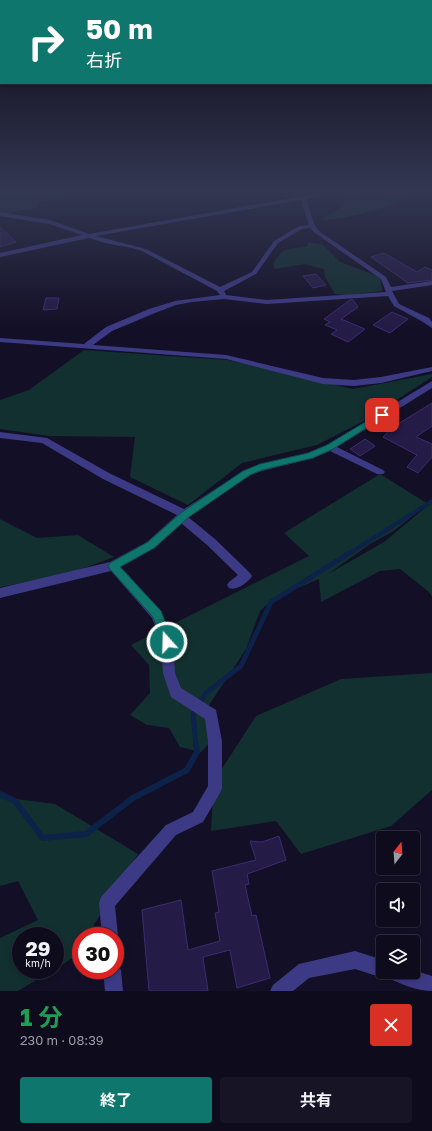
<!DOCTYPE html>
<html lang="ja">
<head>
<meta charset="utf-8">
<style>
  body { margin:0; font-family:"Golos Text","Noto Sans JP",sans-serif; background:#171425; color:#f1f3f6; height:100vh; display:flex; flex-direction:column; font-size:15px; white-space:nowrap }
  * { box-sizing:border-box; margin:0 }
  p { font-size:13px; color:#9b9ba3 }
  .icon { flex:none; width:22px; height:22px; fill:none; stroke:currentColor; stroke-width:2; stroke-linecap:round; stroke-linejoin:round }
  .map { position:relative; height:991px; overflow:hidden }
  .sheet { display:flex; flex-direction:column; background:#0e0b1c; flex:1 }
  .sheet>* { flex:none }
  .hud { position:absolute; left:0px; top:0px; width:432px; height:84px; box-shadow:0 2px 6px #0003,0 0 0 1px #2e2b3b; background:#0f766e; color:#fff; overflow:hidden }
  .needle { width:26px; rotate:17deg }
  .buttons { position:absolute; left:376px; top:831px; display:grid; gap:8px }
  .buttons a { display:grid; place-items:center; width:44px; height:44px; border-radius:4px; background:#0e0b1c; box-shadow:0 2px 6px #0003,0 0 0 1px #2e2b3b; font-size:20px }
  .speed { position:absolute; left:12px; top:927px; display:flex; gap:8px; font-size:20px; font-weight:700; text-align:center }
  .speed>* { display:grid; place-content:center; width:52px; height:52px; border-radius:50%; background:#0e0b1c; box-shadow:0 2px 6px #0003,0 0 0 1px #2e2b3b; line-height:1 }
  .speed small { font-size:10px; font-weight:400 }
  .speed .limit { border:6px solid #d22; background:#fff; color:#111 }
  .pin { position:absolute; display:grid; place-items:center; width:34px; height:34px; color:#fff; margin:-17px; border-radius:8px; box-shadow:0 2px 6px #0006 }
  .me { position:absolute; width:44px; margin:-22px; rotate:340deg; stroke-linejoin:round; filter:drop-shadow(0 0 3px #0008) }
  .turn { display:flex; align-items:center; gap:14px; height:84px; padding:0 20px; font-size:18px }
  .turn .icon { width:52px; height:52px; stroke-width:2.5 }
  .turn b { display:block; font-size:28px; line-height:34px }
  .round { display:grid; place-items:center; flex:none; width:42px; height:42px; border-radius:4px; background:#171425 }
  .summary { display:flex; align-items:center; justify-content:space-between; height:68px; padding:0 20px }
  h1 { font-size:24px; font-weight:700; line-height:30px; color:#1e9e55 }
  .cta { display:flex; gap:8px; margin-top:auto; padding:8px 20px }
  .cta a { flex:1; height:46px; border-radius:4px; background:#0f766e; color:#fff; font-size:16px; font-weight:700; line-height:46px; text-align:center }
  .cta a+a { background:#171425; color:#f1f3f6 }
  .map>svg:first-child { display:block }
</style>
</head>
<body>
<div class="map">
<svg width="432" height="991" viewBox="0 0 432 991">
  <rect width="100%" height="100%" fill="#130f26"/>
  <!-- green -->
  <g fill="#12302f">
    <path d="M0,190H136L101,193L41,202L36,208L0,215Z"/>
    <path d="M137,190H177L155,199Z"/>
    <path d="M348,190H360L363,192V200C372,200 402,192 405,193C405,193 409,197 409,198C381,209 350,219 320,220L345,205L344,199L337,193Z"/>
    <path d="M309,242L323,245L340,262L380,277L382,291L348,295L335,294L325,277L324,269L304,264L275,269L273,264C283,247 287,249 306,247Z"/>
    <path d="M84,350L228,360L353,389L432,374V377L364,421L317,445L242,463L188,505L130,477L135,437L49,436L0,429V400L29,390Z"/>
    <path d="M380,474L428,504L392,532L370,544L328,574L384,542L432,502V597L429,592L400,569L380,571L321,602L319,579L274,598L260,611L246,649L207,708L214,738L201,752L180,747L169,728L147,725L130,715L150,693L149,665L131,645L309,556L284,533Z"/>
    <path d="M0,519L37,538L78,535L114,557L65,575L0,587Z"/>
    <path d="M432,673V790L391,826L301,854L276,821L211,831L214,781L256,716L341,679Z"/>
    <path d="M0,797L55,804L138,854L87,936H81C81,955 70,960 55,969V936H21V970H53L18,991H0V938L38,920L18,881L0,886Z"/>
  </g>
  <g fill="none" stroke-linecap="round" stroke-linejoin="round">
    <!-- stream-far2 -->
    <path stroke="#0c2248" stroke-width="4" d="M350,553L432,501"/>
    <!-- stream-far1 -->
    <path stroke="#0c2248" stroke-width="5" d="M196,745L193,714L206,693L241,666L271,602L351,552"/>
    <!-- stream -->
    <path stroke="#0c2248" stroke-width="6" d="M0,794L15,801L43,838L86,834L133,798L187,770L197,752L196,744"/>
  </g>
  <!-- building -->
  <g fill="#241b47" stroke="#3b2d73">
    <path d="M0,227L16,242L0,247Z"/>
    <path d="M384,253L417,272L425,267L432,270V280L408,283L371,257Z"/>
    <path d="M316,274L326,285L313,288L303,276Z"/>
    <path d="M46,298H59L57,309L43,310Z"/>
    <path d="M350,300H353L358,307L341,319L365,329L348,342L331,334L337,330L325,325L330,322L324,319Z"/>
    <path d="M392,312L408,319L390,333L373,325Z"/>
    <path d="M432,403V426L416,437L432,444V457L418,473L407,467L417,455L383,437L393,427Z"/>
    <path d="M365,439L375,446L360,456L350,449Z"/>
    <path d="M279,836L286,860L247,874L249,884L245,885L252,916L256,915L270,978L237,988L230,950L203,957L208,991H149L142,910L181,900L188,950L220,941L215,913L219,912L212,871L256,860L250,841L262,842Z"/>
  </g>
  <g fill="none" stroke-linecap="round" stroke-linejoin="round">
    <!-- minor -->
    <g fill="#3d3a85" fill-rule="evenodd">
      <path d="M328,190H338L306,199L315,226L319,231L386,277L391,287L432,281V285L392,291L399,304L429,318L432,322V328L423,322L394,306L388,296L267,304L224,299L192,302L176,305L155,313L112,331L93,345L226,355L323,378L354,380L381,377L432,367V371L381,383L354,386L323,384L226,359L0,342V338L84,344L106,327L149,309L175,301L220,295L217,291L142,251L132,248L105,243L89,238L0,257V253L82,235L49,224L0,216V212L50,220L89,234L303,196ZM301,200L309,225L299,226L274,241L252,272L220,287L146,249L96,236ZM310,228L315,233L381,279L386,292L267,300L226,295L224,291L256,274L278,243L302,229Z"/>
      <path d="M432,381V388L337,447L383,470L385,472L383,474H377L330,451L313,458L262,471L250,475L188,517L215,539L250,573L252,576C248,583 236,591 229,588L227,585L229,582L238,575L207,545L181,523L155,548L121,567L161,611L173,642L175,673L181,688L216,710L222,741V788L220,793L203,822L176,835L115,906L118,936L116,942L115,936H102L99,903L101,897L166,825L193,812L208,786V741L205,719L171,697L163,673L161,642L152,618L111,571L0,598V588L110,562L147,542L177,515L103,479L42,443L0,438V432L47,438L109,473L184,509L244,471L260,465L308,453L327,445Z"/>
      <path d="M355,951L383,960V972H413V970L432,976V991C417,991 401,984 388,978L387,976L383,978L355,969L309,978L293,991H270L273,985L299,964Z"/>
      <path d="M115,963L118,964L121,970L123,991H105L103,970H115Z"/>
    </g>
  </g>
  <!-- sky -->
  <linearGradient id="sky" x2="0" y2="1"><stop stop-color="#0a0815"/><stop offset="0.58" stop-color="#333752"/><stop offset="1" stop-color="#333752" stop-opacity="0"/></linearGradient>
  <rect width="432" height="329" fill="url(#sky)"/>
  <!-- route -->
  <path fill="#0f766e" stroke="#0a4d48" d="M382,412L384,413V417L333,449L313,458L262,470L250,475L189,517L154,548L120,567L161,611L173,642L171,646L167,647L163,646L153,617L110,569L108,566L110,563L148,542L182,512L243,471L260,464L308,453L327,445Z"/>
</svg>
<div class="buttons">
<a><svg class="needle" viewBox="-14 -14 28 28"><path d="M0-13l5 13h-10z" fill="#e53935"/><path d="M0 13l5-13h-10z" fill="#9b9ba3"/></svg></a>
<a><svg class="icon" aria-label="sound" viewBox="0 0 24 24"><path d="M4 9h4l5-4v14l-5-4H4zM17 9q2 3 0 6"/></svg></a>
<a><svg class="icon" aria-label="layers" viewBox="0 0 24 24"><path d="M12 4l9 5-9 5-9-5zM3 14l9 5 9-5"/></svg></a>
</div>
<div class="speed"><div>29<small>km/h</small></div><div class="limit">30</div></div>
<div class="pin" style="left:382px;top:415px;background:#d93025"><svg class="icon" aria-label="arrive" viewBox="0 0 24 24"><path d="M6 21V4h12l-3 4 3 4H6"/></svg></div>
<svg class="me" style="left:167px;top:642px" viewBox="-20 -20 40 40"><circle r="17" fill="#0f766e" stroke="#fff" stroke-width="3"/><path d="M0-11L8 9 0 5-8 9z" fill="#fff"/></svg>
<div class="hud">
<div class="turn"><svg class="icon" aria-label="right" viewBox="0 0 24 24"><path d="M7 20v-9h11M14 6l5 5-5 5"/></svg><div><b>50 m</b>右折</div></div>
</div>
</div>
<section class="sheet">
<div class="summary"><div><h1>1 分</h1><p>230 m · 08:39</p></div><a class="round" style="background:#d93025;color:#fff"><svg class="icon" aria-label="close" viewBox="0 0 24 24"><path d="M6 6l12 12M18 6L6 18"/></svg></a></div>
<div class="cta"><a>終了</a><a>共有</a></div>
</section>
</body>
</html>
